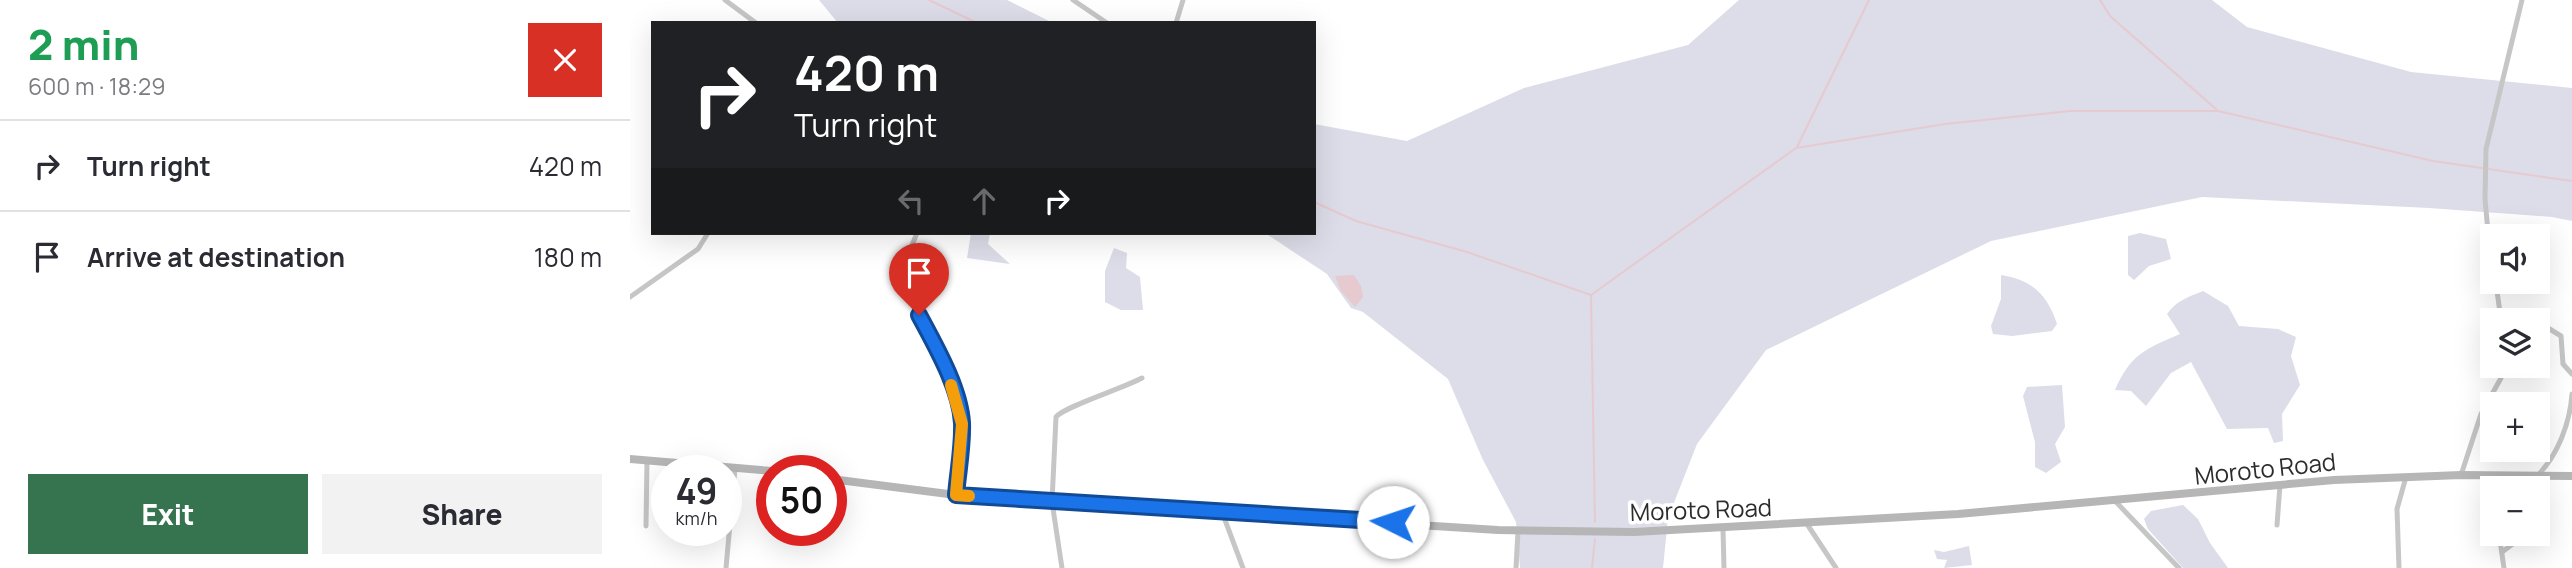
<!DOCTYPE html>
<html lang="en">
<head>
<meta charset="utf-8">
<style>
  body { margin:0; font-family:Manrope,sans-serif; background:#f2f2f3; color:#2b2b33; height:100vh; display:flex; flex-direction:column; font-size:26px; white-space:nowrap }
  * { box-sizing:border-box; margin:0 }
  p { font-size:23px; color:#7c7c81 }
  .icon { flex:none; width:38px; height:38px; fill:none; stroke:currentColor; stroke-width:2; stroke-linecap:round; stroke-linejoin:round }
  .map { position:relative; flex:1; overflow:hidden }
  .drawer { display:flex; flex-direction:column; background:#fff; width:630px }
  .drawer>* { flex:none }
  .top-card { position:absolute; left:21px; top:21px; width:665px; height:214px; border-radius:0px; box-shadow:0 7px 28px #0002; background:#202124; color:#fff; overflow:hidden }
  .controls { position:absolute; left:1850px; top:224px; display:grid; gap:14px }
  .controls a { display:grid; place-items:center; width:70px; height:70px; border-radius:0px; background:#fff; box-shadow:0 7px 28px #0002; font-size:35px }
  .speed { position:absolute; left:21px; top:455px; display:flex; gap:14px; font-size:35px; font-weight:700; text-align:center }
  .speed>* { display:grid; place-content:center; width:91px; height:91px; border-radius:50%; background:#fff; box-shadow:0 7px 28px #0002; line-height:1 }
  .speed small { font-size:18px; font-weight:400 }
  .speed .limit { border:10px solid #d22; background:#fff; color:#111 }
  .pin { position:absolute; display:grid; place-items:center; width:60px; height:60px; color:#fff; margin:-72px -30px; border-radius:50% 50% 50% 0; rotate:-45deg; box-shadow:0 0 7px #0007 }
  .pin .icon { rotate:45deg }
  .me { position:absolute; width:77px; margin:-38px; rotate:274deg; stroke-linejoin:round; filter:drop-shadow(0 0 5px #0008) }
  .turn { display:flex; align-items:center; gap:24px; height:147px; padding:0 28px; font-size:32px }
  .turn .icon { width:91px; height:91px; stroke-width:2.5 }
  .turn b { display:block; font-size:49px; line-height:60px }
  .lanes { display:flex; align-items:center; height:66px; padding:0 28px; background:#0003; justify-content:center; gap:35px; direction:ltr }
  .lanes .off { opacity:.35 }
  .round { display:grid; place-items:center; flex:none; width:74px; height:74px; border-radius:0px; background:#f2f2f3 }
  .headline { display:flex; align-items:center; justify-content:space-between; height:119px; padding:0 28px }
  h1 { font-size:42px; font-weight:800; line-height:52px; color:#1e9e55 }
  .cta { display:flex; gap:14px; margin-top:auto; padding:14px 28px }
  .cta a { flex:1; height:80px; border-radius:0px; background:#367450; color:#fff; font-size:28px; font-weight:800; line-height:80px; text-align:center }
  .cta a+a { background:#f2f2f3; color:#2b2b33 }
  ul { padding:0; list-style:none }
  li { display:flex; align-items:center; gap:21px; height:91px; padding:0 28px; border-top:2px solid #e1e1e2 }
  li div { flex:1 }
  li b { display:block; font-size:26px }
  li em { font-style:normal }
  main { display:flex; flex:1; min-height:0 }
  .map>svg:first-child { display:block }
</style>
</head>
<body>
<main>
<section class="drawer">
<div class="headline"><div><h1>2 min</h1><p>600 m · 18:29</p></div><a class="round" style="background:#d93025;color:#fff"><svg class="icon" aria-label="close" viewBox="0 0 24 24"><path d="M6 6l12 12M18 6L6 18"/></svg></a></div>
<ul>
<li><svg class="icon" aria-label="right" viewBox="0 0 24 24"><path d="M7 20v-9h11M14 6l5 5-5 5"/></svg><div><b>Turn right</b></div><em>420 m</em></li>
<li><svg class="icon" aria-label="arrive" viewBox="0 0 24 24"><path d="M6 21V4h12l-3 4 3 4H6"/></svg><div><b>Arrive at destination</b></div><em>180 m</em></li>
</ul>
<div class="cta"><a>Exit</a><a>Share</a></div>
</section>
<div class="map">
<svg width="1942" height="568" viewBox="0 0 1942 568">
  <rect width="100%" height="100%" fill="#fff"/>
  <!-- green -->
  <g fill="#dcdde8">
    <path d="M189,0H377L423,23H208Z"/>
    <path d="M1109,0H1582L1617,27L1781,72L1942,88V221L1922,217L1799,208L1572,197L1361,241L1136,350L1067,444L1038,518L1033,568H890L886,522L853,460L818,379L733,312L721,308L697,274L635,233H684V124L777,141L894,88L1058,45Z"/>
    <path d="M341,233H360L358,244L380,264L337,258Z"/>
    <path d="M1510,233L1536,239L1541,259L1519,266L1504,280L1498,275V236Z"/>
    <path d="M484,248L497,253L496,268L510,277L513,310H491L475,302V271Z"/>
    <path d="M1371,275C1402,280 1417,294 1427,324L1422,331L1382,336L1363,334L1361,326L1371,299Z"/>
    <path d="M1573,291L1598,306L1609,326L1648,329L1666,337L1661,356L1670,385L1652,414L1653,441L1644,443L1638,428L1597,429L1561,362L1541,373L1516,406L1501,391L1485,390C1501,354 1515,349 1550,334L1537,314C1546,301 1558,297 1573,291Z"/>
    <path d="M1432,385L1435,427L1425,444L1431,462L1416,473L1405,467V442L1393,396L1397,387Z"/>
    <path d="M1553,505L1568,519L1580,543L1598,568H1553L1518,529L1514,519L1521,511Z"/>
    <path d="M1339,546L1342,565L1314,568L1317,560L1307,559L1304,550L1314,552Z"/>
  </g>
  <!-- water -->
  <path fill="#e6cacf" d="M724,275L731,286L733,297L725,307L711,291L705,276Z"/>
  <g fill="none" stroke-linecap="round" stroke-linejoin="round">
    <!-- stream -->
    <g stroke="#e6cacf" stroke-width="2">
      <path d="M299,0L347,23"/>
      <path d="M1470,0L1480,16L1586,109"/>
      <path d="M1167,147L1239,0"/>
      <path d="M684,202L726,221L837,252L961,295"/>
      <path d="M961,295L1166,148L1315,124L1440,111H1588L1803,161L1942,181"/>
      <path d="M961,296L965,522"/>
      <path d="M962,568L965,539"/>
    </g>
    <!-- street -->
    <g stroke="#c6c6c6" stroke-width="5">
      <path d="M95,0L126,23"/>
      <path d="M443,0L477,23"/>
      <path d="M546,23L553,0"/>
      <path d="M287,233L273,267V279L275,291L310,353L330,411L332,424L326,495"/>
      <path d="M1862,275L1855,199L1856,149L1892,0"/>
      <path d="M1863,282L1867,291L1871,320"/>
      <path d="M0,297L68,249L78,233"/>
      <path d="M1918,328L1931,336L1933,364L1942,374"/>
      <path d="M1831,475L1851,414L1871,378V366"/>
      <path d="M1858,476L1862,498"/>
      <path d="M1907,476C1928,455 1940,423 1942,394"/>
      <path d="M1486,502L1549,568"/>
      <path d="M592,512L613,568"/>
      <path d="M1177,524L1206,568"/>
      <path d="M1647,525L1650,485"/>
      <path d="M16,526L17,461"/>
      <path d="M1908,528L1911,526L1914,475"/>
      <path d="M1093,529L1094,568"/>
      <path d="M1869,534L1874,568"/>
      <path d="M1872,552L1896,534"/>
      <path d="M96,568L105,468"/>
      <path d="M432,568L422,502L426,417C433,407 494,388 512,378"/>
      <path d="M886,568L888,531"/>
      <path d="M1769,568L1767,509L1776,477"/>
    </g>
    <!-- secondary -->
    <g stroke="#b6b6b6" stroke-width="8">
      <path d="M0,459L142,471"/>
      <path d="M201,479L326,495L422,502L868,530L1004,532L1328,514L1704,480L1831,475L1942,476"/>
    </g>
  </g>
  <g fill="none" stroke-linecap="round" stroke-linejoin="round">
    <defs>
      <path id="route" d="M289,315C305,345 330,388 332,423C333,446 328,471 326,495L763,522"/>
    </defs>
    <!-- route casing -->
    <use href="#route" stroke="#114b97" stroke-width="18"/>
    <!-- route -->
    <use href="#route" stroke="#1a73e8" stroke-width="12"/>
    <!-- slow -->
    <path stroke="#f59e0b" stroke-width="12" d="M321,385L332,424L326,495L339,496"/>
  </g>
  <g text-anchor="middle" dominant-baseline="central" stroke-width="7" stroke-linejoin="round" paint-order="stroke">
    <!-- street labels -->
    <g font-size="24" fill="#2c2c2c" stroke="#fff">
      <text transform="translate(1635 468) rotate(-6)">Moroto Road</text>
      <text transform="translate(1071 509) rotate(-2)">Moroto Road</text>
    </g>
  </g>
</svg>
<div class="controls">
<a><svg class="icon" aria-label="sound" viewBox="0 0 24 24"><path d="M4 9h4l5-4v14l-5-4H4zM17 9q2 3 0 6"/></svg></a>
<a><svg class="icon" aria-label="layers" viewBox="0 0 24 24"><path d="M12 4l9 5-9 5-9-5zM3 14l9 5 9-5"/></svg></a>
<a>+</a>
<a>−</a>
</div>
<div class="speed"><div>49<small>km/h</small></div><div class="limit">50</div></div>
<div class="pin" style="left:289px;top:315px;background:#d93025"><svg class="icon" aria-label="arrive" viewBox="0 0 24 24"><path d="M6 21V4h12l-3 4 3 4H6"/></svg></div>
<svg class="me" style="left:763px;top:522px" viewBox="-20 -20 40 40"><circle r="19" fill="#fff"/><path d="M0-13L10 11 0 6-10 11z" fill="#1a73e8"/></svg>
<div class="top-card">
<div class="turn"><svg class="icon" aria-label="right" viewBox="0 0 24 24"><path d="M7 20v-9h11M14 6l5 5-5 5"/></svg><div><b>420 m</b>Turn right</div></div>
<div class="lanes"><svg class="icon off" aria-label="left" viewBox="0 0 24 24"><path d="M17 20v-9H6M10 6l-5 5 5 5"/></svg><svg class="icon off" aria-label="ahead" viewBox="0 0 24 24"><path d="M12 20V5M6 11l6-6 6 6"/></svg><svg class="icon" aria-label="right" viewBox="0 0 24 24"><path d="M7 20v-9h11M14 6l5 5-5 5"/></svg></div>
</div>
</div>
</main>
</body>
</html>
